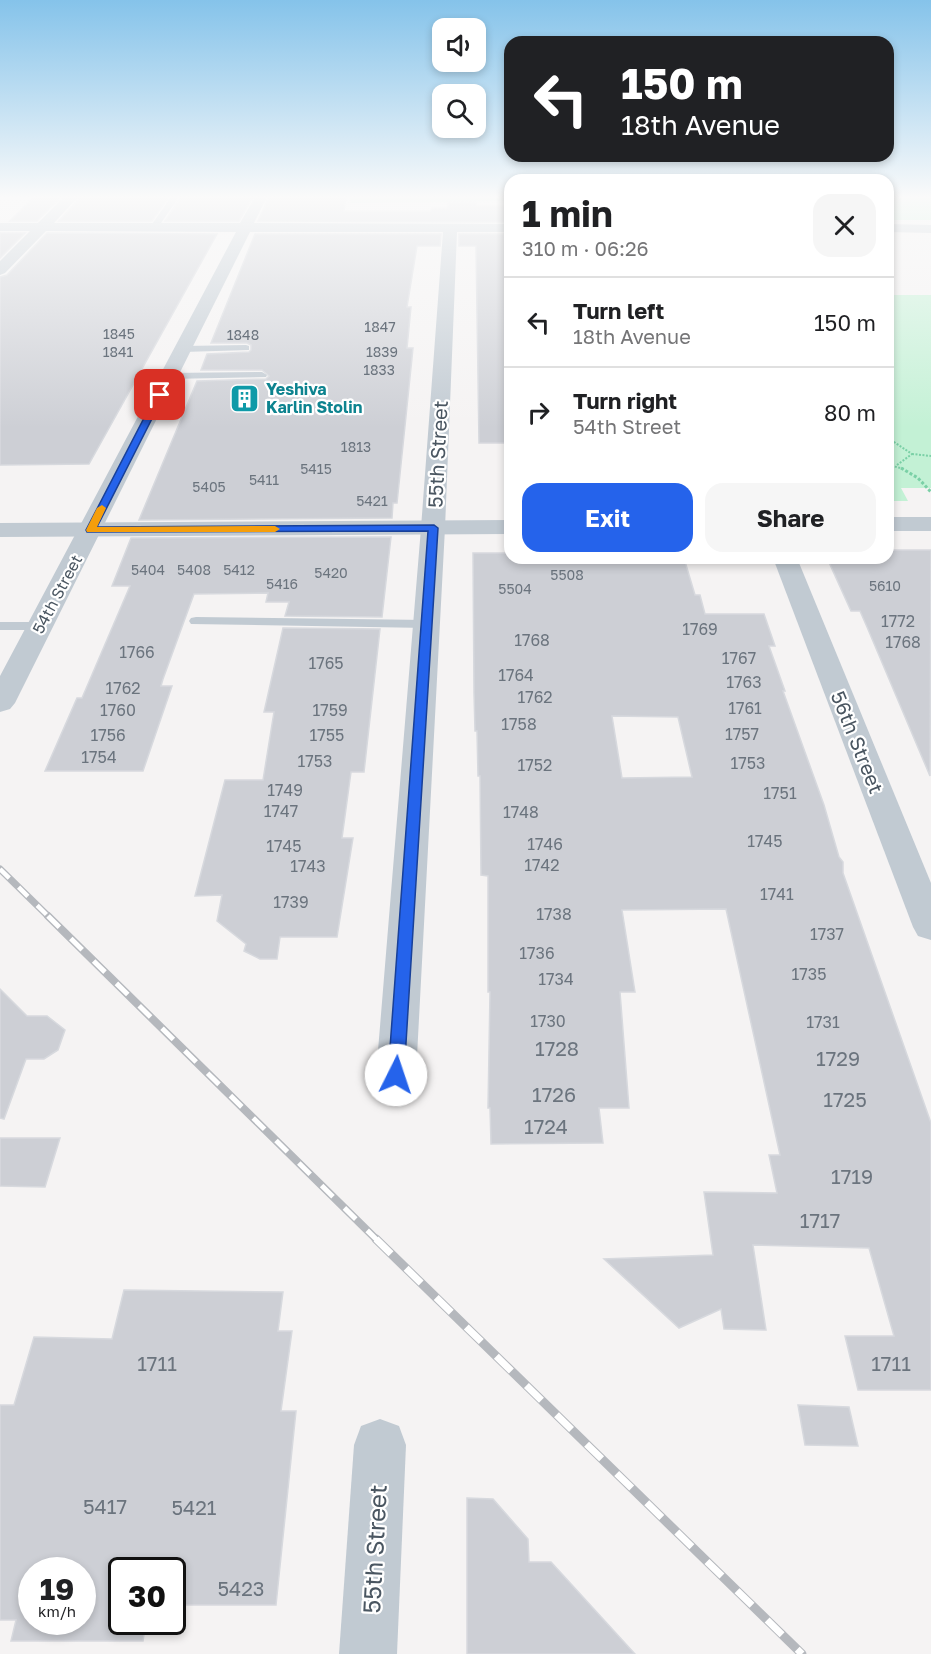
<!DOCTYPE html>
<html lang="en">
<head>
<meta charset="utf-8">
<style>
  body { margin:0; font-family:"Golos Text",sans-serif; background:#f6f6f6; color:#202124; height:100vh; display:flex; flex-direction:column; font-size:22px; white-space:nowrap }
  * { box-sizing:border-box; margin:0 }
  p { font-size:20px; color:#757577 }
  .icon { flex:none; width:33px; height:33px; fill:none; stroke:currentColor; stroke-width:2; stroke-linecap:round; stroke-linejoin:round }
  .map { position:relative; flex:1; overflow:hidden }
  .drawer { position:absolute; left:504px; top:174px; width:390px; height:390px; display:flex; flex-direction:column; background:#fff; border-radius:18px; box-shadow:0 3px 9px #0003 }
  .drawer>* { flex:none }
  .hud { position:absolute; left:504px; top:36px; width:390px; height:126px; border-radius:18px; box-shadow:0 3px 9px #0003; background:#202124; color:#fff; overflow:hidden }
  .buttons { position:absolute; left:432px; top:18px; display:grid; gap:12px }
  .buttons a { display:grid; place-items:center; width:54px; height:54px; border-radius:12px; background:#fff; box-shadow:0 3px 9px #0003; font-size:30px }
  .speed { position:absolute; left:18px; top:1557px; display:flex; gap:12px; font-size:30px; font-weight:700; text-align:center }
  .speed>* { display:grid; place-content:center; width:78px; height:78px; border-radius:50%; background:#fff; box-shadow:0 3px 9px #0003; line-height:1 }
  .speed small { font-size:15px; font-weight:400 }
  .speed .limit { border:3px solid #111; border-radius:9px; background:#fff; color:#111 }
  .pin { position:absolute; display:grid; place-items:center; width:51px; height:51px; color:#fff; margin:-26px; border-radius:12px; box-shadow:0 3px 9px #0006 }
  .me { position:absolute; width:66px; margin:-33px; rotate:4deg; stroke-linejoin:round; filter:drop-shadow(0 0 4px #0008) }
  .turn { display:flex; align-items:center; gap:21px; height:126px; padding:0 18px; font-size:27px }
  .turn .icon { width:78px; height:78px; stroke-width:2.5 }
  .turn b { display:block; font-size:42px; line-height:51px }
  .round { display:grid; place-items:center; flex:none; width:63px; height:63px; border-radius:18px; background:#f6f6f6 }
  .summary { display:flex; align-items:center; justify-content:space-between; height:102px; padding:0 18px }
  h1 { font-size:36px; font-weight:700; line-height:45px }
  .action { display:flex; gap:12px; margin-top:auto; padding:12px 18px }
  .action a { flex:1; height:69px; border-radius:18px; background:#2563eb; color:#fff; font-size:24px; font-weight:700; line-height:69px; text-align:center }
  .action a+a { background:#f6f6f6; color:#202124 }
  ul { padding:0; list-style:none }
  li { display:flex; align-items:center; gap:18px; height:90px; padding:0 18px; border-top:2px solid #e0e0e0 }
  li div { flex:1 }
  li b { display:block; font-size:22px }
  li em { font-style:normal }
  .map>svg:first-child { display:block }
</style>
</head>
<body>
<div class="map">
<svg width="931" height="1654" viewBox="0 0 931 1654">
  <rect width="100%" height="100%" fill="#f5f3f3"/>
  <!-- green -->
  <g fill="#c3f1d5">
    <path d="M350,197H510V201L351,203Z"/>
    <rect x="888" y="197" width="43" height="23"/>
    <path d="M888,295H931V488H901L908,501H888Z"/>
  </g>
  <!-- building -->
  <g fill="#cdcfd5" stroke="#d7d9de" stroke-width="1.5" fill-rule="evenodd">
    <path d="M181,197H253L239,221H165Z"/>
    <path d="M269,197H346L344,211H431L432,208H448V202H476V206H510V222L258,221Z"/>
    <path d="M33,198H60L37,221H10Z"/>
    <path d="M80,198H168L152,221H59Z"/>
    <path d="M0,233H25L0,258Z"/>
    <path d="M47,233L217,234L89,464L0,465V277L7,275Z"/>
    <path d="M255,234H441L440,246H417L407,307H411L407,348H413L412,358L397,503H393L392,518L139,520L197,381L266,379L269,376L262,370H201L207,354L249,352L251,350V345L247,343H211Z"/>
    <path d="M459,234H510V443H479L476,246H459Z"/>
    <path d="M391,537L382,617L285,616L289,602H266L268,593L194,594L163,679L161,686H172L143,771H45L77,698H82L130,586H112L131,538Z"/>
    <path d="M888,550H931L930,776L867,627L860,611H851L827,558H888Z"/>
    <path d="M473,553H510V558H684L695,595H700L705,614H764L775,646H769L785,691H783L824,805L839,857L843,862V873L931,1123V1390H858L845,1336H894L869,1248L753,1245L766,1330L724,1329L721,1309L679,1328L604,1259L713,1255L704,1192L777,1193L769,1155H780L726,909L622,910L635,992H620L629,1108H599L603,1143L491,1144L490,1108H488L490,992H488V876L481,875L480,776H478L477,731H475L474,693ZM612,716L678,717L692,777L622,778Z"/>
    <path d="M283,628L380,629L364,772H351L342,838H353L337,937H280L277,959H260L244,951L246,944L217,921L222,895L195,896L225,780H263L274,712H264Z"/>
    <path d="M0,989L27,1016H47L65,1030L58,1050L44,1059H26L4,1119L0,1118Z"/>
    <path d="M0,1138H60L45,1187L0,1186Z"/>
    <path d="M124,1290L283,1292L278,1331H292L281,1411H296L276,1605H172V1570H122V1622H146L143,1641H11L16,1620H0V1405H14L34,1337L112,1339ZM32,1570H82V1622H32Z"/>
    <path d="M798,1405L849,1407L858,1446L805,1445Z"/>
    <path d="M467,1498L493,1499L528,1539L529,1562H551L635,1654H467Z"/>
  </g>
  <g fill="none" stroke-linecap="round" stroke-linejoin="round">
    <!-- path-far1 -->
    <g stroke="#7ad0a6" stroke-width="2" stroke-dasharray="2 1.5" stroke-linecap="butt">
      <path d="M888,438L912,454L897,465"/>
      <path d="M912,454L931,456"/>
      <path d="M888,465L905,469"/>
    </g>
    <!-- path -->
    <path stroke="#7ad0a6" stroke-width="3" stroke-dasharray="3 2" stroke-linecap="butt" d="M901,468L918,478L931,492"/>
    <!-- service -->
    <g fill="#c1cad2" fill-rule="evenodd">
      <path d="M171,197H179L157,229H151L150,227Z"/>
      <path d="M246,345L249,346V350L183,352L178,349L183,346Z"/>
      <path d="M262,372L267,375L266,377L169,379L164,376L169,373Z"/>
      <path d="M196,617L427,620L434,624L427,628L191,624L189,621L191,618Z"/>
      <path d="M0,622H40L47,626L40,630H0Z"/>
    </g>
    <!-- minor -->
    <g fill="#c1cad2" fill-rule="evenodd">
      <path d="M64,197H78L54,223H240L255,197H267L254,223L510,224V232H457L445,528L416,1075L410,1087L396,1092L382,1087L376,1075L421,528L443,232H250L15,703L10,709L0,712V676L236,232L46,231L5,273L0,275V261L30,231H0V223H38Z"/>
      <path d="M888,224L931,225V233L888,232Z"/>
      <path d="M773,558H797L931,883V940L918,936L913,927Z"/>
      <path d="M380,1419L399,1426L406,1445L397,1654H339L354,1445L361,1426Z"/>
    </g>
    <!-- tertiary -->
    <g fill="#c1cad2" fill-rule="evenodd">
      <rect x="888" y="517" width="43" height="14"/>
      <path d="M510,520V534L0,537V523Z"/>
    </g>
    <defs>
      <path id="rail-far2" d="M0,869L49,917"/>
      <path id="rail-far1" d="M48,916L377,1240"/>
      <path id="rail" d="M376,1239L802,1654"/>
    </defs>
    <!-- rail-far2 casing -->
    <use href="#rail-far2" stroke="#b5b8bd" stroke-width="7"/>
    <!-- rail-far1 casing -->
    <use href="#rail-far1" stroke="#b5b8bd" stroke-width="8"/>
    <!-- rail casing -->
    <use href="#rail" stroke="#b5b8bd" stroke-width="9"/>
    <!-- rail-far2 -->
    <use href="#rail-far2" stroke="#fff" stroke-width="4.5" stroke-dasharray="13" stroke-linecap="butt"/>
    <!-- rail-far1 -->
    <use href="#rail-far1" stroke="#fff" stroke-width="5" stroke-dasharray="16" stroke-linecap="butt"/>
    <!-- rail -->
    <use href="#rail" stroke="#fff" stroke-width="7" stroke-dasharray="21" stroke-linecap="butt"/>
  </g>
  <!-- sky -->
  <linearGradient id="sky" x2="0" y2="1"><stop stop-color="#85c3ea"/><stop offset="0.46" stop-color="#fafafa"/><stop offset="1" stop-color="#fafafa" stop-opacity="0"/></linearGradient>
  <rect width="931" height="428" fill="url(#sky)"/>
  <!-- route -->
  <path fill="#2563eb" stroke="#184099" stroke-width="1.5" d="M157,393L164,395L97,527L434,525L438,528L404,1075L402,1080L396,1082L390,1080L388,1075L428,531L87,532L86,530Z"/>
  <!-- slow -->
  <path fill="#f59e0b" d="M102,505L106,508L97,527L275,526L280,529L275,532H87L86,530L97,508Z"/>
  <!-- icons -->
  <defs>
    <symbol id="building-square" viewBox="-11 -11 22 22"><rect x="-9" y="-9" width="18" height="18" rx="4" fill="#0f9aa8" stroke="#fff"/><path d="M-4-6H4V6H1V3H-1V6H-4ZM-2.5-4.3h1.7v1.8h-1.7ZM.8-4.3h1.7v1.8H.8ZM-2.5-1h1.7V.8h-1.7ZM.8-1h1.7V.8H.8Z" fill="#fff"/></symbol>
  </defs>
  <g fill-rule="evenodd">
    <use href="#building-square" x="228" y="382" width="33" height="33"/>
  </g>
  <g text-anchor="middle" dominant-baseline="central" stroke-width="4.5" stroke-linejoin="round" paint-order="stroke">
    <!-- far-number labels -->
    <g font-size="14" fill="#6b747e">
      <text x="380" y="326">1847</text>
      <text x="119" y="333">1845</text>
      <text x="243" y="334">1848</text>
      <text x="118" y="351">1841</text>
      <text x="382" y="351">1839</text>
      <text x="379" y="369">1833</text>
      <text x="356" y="446">1813</text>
      <text x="316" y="468">5415</text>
      <text x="264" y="479">5411</text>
      <text x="209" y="486">5405</text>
      <text x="372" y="500">5421</text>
      <text x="148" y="569">5404</text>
      <text x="194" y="569">5408</text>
      <text x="239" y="569">5412</text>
      <text x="331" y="572">5420</text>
      <text x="567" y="574">5508</text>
      <text x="282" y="583">5416</text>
      <text x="885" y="585">5610</text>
      <text x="515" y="588">5504</text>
    </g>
    <!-- far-culture labels -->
    <g font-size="16" font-weight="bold" fill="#0d838f" stroke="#fff" text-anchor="start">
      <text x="266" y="389">Yeshiva<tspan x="266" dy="18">Karlin Stolin</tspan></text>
    </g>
    <!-- far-street labels -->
    <g font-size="16" fill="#4a5661" stroke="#fff">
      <text transform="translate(57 594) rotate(-62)">54th Street</text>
    </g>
    <!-- number labels -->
    <g font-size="16" fill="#6b747e">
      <text x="898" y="621">1772</text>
      <text x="700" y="629">1769</text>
      <text x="532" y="640">1768</text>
      <text x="903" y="642">1768</text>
      <text x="137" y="652">1766</text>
      <text x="739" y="658">1767</text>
      <text x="326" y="663">1765</text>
      <text x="516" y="675">1764</text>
      <text x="744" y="682">1763</text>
      <text x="123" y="688">1762</text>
      <text x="535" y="697">1762</text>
      <text x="745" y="708">1761</text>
      <text x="118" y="710">1760</text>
      <text x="330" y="710">1759</text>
      <text x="519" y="724">1758</text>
      <text x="742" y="734">1757</text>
      <text x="108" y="735">1756</text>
      <text x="327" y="735">1755</text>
      <text x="99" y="757">1754</text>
      <text x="315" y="761">1753</text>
      <text x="748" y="763">1753</text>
      <text x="535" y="765">1752</text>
      <text x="285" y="790">1749</text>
      <text x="780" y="793">1751</text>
      <text x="281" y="811">1747</text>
      <text x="521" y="812">1748</text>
      <text x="765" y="841">1745</text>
      <text x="545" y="844">1746</text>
      <text x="284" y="846">1745</text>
      <text x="542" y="865">1742</text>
      <text x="308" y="866">1743</text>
      <text x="777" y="894">1741</text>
      <text x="291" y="902">1739</text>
      <text x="554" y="914">1738</text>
      <text x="827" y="934">1737</text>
      <text x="537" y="953">1736</text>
      <text x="809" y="974">1735</text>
      <text x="556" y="979">1734</text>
      <text x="548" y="1021">1730</text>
      <text x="823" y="1022">1731</text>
    </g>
    <!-- street labels -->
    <g font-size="20" fill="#4a5661" stroke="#fff">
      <text transform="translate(437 454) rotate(-87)">55th Street</text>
      <text transform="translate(858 742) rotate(68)">56th Street</text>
    </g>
    <!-- near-number labels -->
    <g font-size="20" fill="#6b747e">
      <text x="557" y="1048">1728</text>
      <text x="838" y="1058">1729</text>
      <text x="554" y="1094">1726</text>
      <text x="845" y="1099">1725</text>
      <text x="546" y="1126">1724</text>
      <text x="852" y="1176">1719</text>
      <text x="820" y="1220">1717</text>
      <text x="157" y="1363">1711</text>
      <text x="891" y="1363">1711</text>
      <text x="105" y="1506">5417</text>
      <text x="194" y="1507">5421</text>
      <text x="241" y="1588">5423</text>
    </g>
    <!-- near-street labels -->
    <g font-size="24" fill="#4a5661" stroke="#fff">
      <text transform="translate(374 1549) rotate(-87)">55th Street</text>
    </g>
  </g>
</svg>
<div class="buttons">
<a><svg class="icon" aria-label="sound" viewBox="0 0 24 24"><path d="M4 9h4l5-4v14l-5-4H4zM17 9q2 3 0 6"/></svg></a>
<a><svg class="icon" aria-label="search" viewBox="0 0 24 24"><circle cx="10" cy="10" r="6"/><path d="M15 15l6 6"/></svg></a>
</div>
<div class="speed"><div>19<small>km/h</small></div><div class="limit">30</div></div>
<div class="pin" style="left:160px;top:395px;background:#d93025"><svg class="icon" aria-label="arrive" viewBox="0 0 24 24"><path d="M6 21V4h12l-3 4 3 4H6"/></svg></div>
<svg class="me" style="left:396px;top:1075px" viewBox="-20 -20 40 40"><circle r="19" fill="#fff"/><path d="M0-13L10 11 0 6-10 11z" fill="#2563eb"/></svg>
<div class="hud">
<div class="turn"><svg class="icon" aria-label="left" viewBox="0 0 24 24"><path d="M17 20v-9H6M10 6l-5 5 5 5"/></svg><div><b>150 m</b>18th Avenue</div></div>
</div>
<section class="drawer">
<div class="summary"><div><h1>1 min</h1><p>310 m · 06:26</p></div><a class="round"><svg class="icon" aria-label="close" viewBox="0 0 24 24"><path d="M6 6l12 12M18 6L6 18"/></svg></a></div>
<ul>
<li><svg class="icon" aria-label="left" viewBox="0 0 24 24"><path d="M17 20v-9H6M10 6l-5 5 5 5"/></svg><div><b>Turn left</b><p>18th Avenue</p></div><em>150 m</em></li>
<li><svg class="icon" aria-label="right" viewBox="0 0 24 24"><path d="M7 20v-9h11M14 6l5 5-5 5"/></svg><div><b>Turn right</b><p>54th Street</p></div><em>80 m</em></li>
</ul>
<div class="action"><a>Exit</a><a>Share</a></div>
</section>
</div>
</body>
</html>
